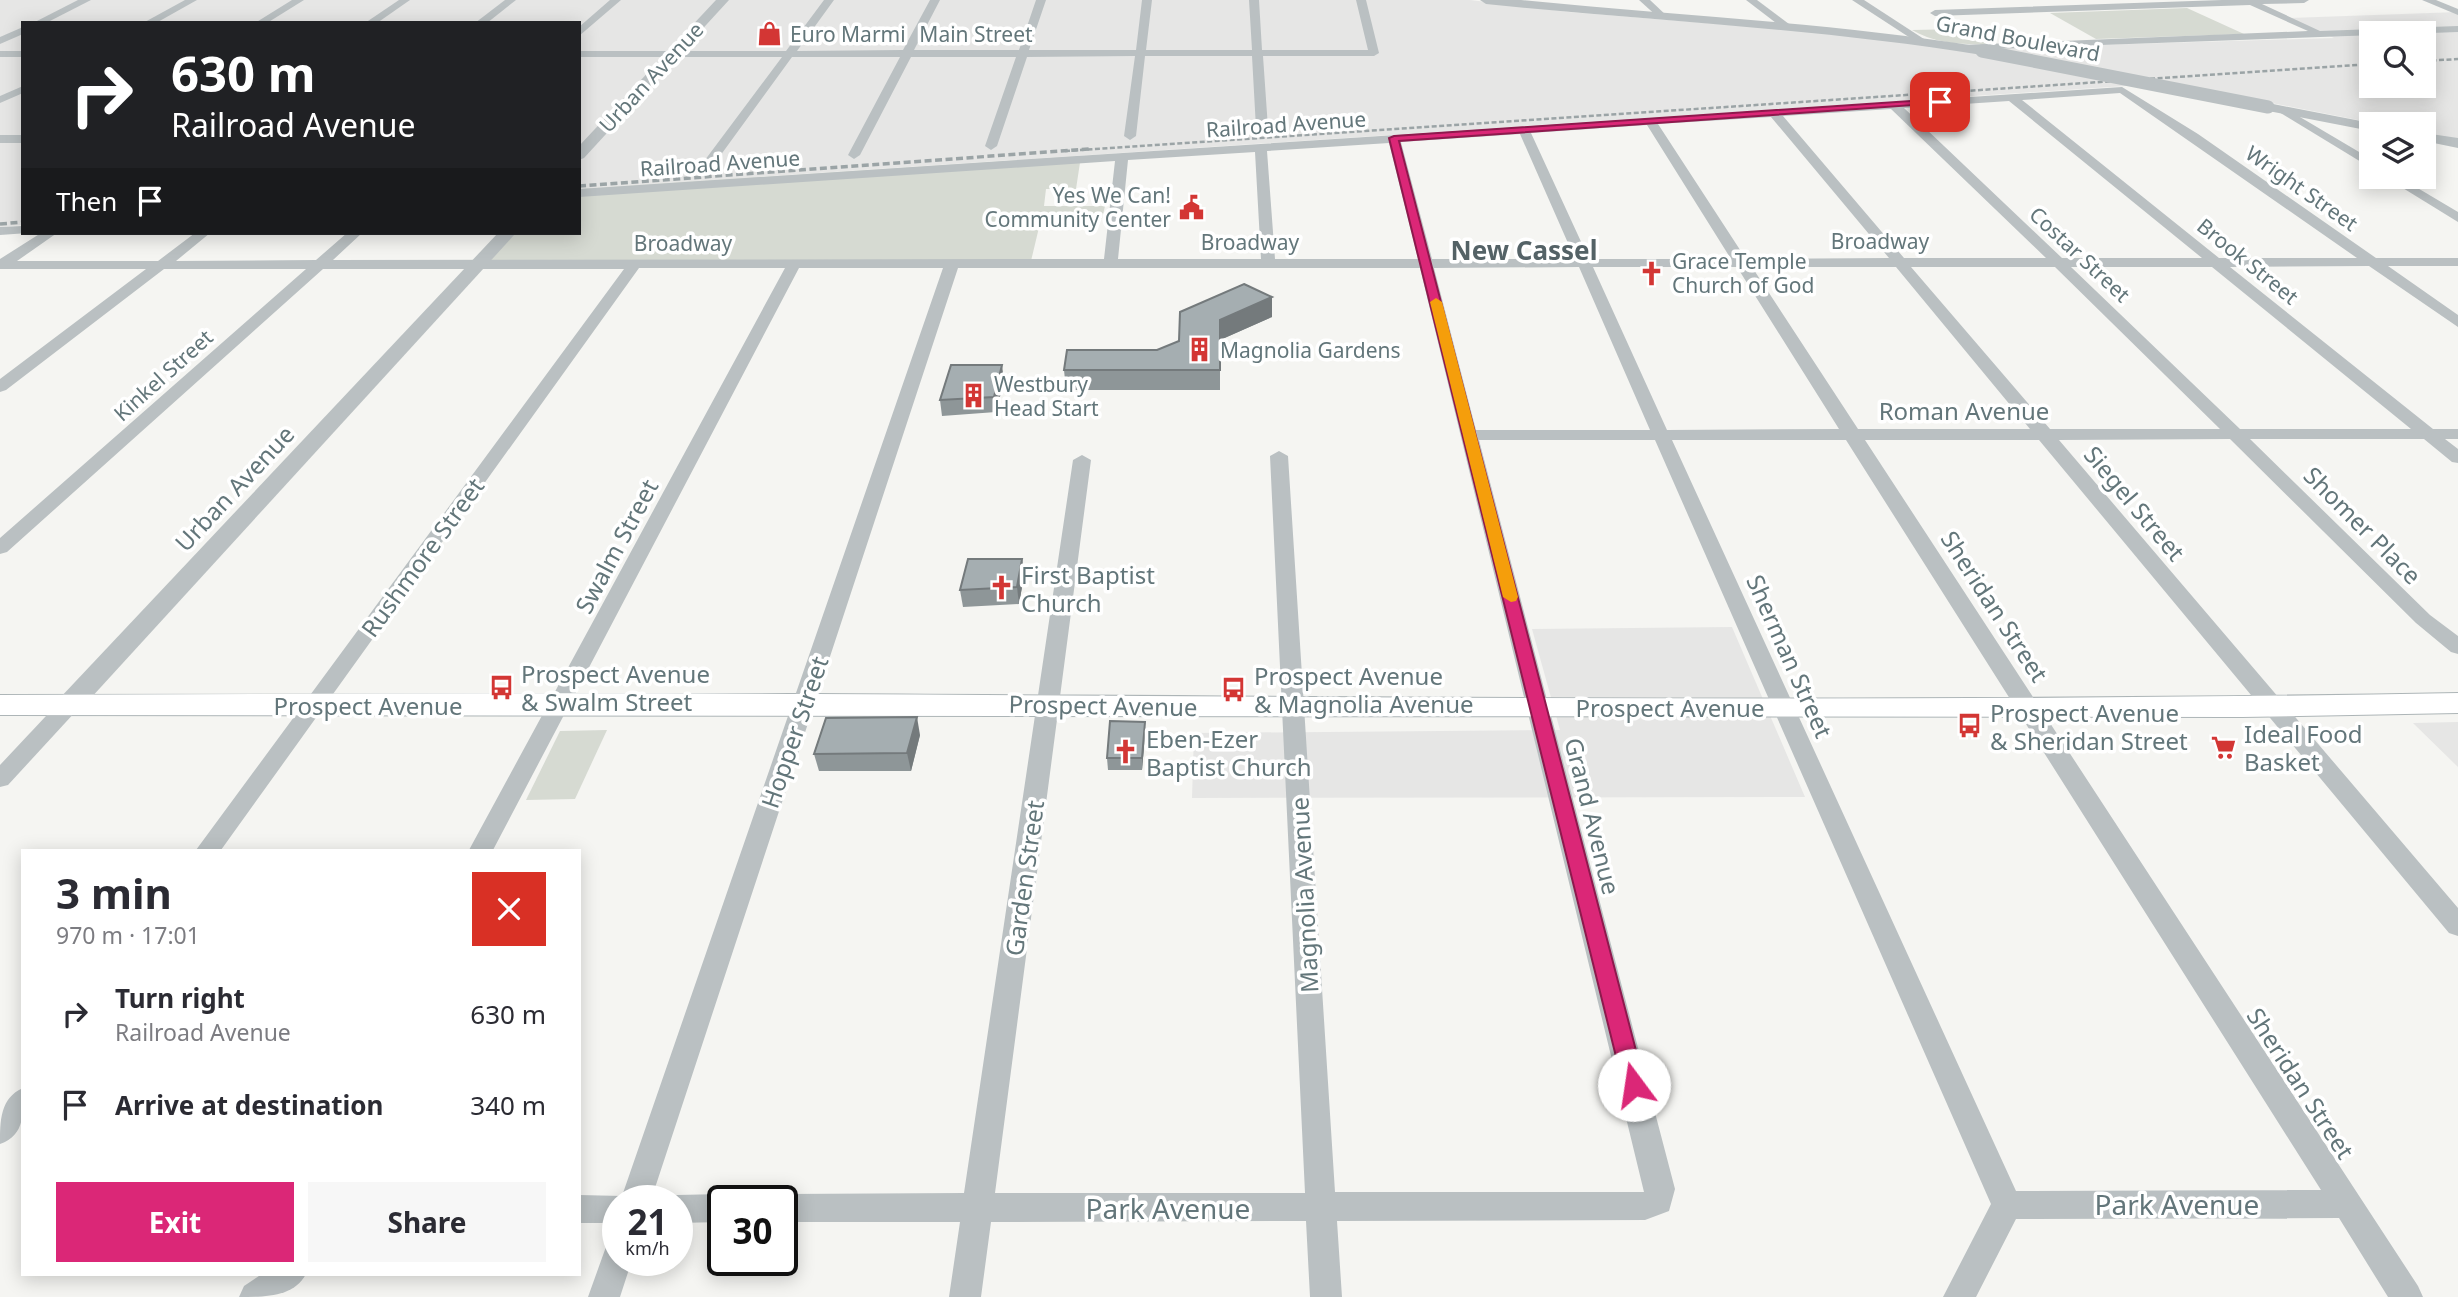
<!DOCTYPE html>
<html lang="en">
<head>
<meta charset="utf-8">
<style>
  body { margin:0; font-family:"Noto Sans",sans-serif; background:#f7f7f7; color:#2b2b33; height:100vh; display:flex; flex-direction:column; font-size:26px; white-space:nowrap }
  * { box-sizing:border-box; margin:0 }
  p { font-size:23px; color:#7c7c81 }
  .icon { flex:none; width:38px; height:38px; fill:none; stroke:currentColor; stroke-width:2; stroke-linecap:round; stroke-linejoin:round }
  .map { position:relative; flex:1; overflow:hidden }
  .details { position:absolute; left:21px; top:849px; width:560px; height:427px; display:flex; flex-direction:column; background:#fff; border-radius:0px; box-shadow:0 4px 18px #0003 }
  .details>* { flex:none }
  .guide { position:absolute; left:21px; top:21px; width:560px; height:214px; border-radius:0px; box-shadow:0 4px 18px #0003; background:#202124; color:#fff; overflow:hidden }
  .tools { position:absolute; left:2359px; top:21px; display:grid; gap:14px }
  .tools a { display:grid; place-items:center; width:77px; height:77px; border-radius:0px; background:#fff; box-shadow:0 4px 18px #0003; font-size:35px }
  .speed { position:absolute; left:602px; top:1185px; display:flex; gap:14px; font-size:35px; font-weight:700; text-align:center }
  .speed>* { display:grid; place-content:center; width:91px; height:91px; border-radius:50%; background:#fff; box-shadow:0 4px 18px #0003; line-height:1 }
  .speed small { font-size:18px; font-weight:400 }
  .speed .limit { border:4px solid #111; border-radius:10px; background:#fff; color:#111 }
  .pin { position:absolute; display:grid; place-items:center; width:60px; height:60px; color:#fff; margin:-30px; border-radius:14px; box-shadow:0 4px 10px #0006 }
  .me { position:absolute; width:77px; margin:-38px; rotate:346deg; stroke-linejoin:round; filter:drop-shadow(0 0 5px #0008) }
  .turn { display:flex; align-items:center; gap:24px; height:147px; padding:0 35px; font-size:32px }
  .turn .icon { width:91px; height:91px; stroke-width:2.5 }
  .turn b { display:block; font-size:49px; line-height:60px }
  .then { display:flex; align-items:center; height:66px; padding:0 35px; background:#0003; gap:14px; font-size:26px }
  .round { display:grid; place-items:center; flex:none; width:74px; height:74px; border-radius:0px; background:#f7f7f7 }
  .summary { display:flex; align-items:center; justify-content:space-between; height:119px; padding:0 35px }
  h1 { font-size:42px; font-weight:700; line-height:52px }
  .cta { display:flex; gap:14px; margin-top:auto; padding:14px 35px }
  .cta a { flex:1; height:80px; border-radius:0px; background:#db2777; color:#fff; font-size:28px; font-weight:700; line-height:80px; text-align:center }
  .cta a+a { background:#f7f7f7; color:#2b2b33 }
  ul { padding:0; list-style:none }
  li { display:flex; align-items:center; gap:21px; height:91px; padding:0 35px }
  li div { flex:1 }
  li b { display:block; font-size:26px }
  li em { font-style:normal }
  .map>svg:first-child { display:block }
</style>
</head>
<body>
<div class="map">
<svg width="2458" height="1297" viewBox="0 0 2458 1297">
  <rect width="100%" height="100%" fill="#f5f5f2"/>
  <!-- built -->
  <g fill="#e6e6e5" fill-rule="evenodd">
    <path d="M0,0H1470L1569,12L1892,38L1965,49L2334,38L2290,18L2458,12V140L2424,133V124H2378L2170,83L579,189V23H23V225L0,227ZM2371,33H2424V86H2371Z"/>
    <path d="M1732,627L1805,797L1192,798L1194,733L1560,730L1532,629Z"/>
    <path d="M2458,722V767L2413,723Z"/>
  </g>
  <!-- green -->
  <g fill="#d6dad2">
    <path d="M2187,8L2244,34L2096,39L2050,13Z"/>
    <path d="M1961,29L1987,44C1962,45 1934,43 1912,30Z"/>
    <path d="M1081,156L1076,189H1046L1044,206H1105L1102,219H1041L1031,261H487L516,233H579V189Z"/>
    <path d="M607,730L575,799L526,800L560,731Z"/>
  </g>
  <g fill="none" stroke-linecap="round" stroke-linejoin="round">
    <defs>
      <path id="secondary" d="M2458,693V713L2242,717L0,715V695C272,694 544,692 815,694C1363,697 1911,703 2458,693Z"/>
    </defs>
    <!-- secondary casing -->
    <use href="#secondary" stroke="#adb5b7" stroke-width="2"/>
    <!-- minor -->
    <g fill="#bac0c2" fill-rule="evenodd">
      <path d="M78,0H91L46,23H33Z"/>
      <path d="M185,0H197L156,23H143Z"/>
      <path d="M292,0H304L267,23H255Z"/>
      <path d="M399,0H410L377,23H365Z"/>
      <path d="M505,0H516L487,23H475Z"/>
      <path d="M610,0H621L579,36V27Z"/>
      <path d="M824,0H834L797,51L903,50L930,0H940L914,50H1019L1036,0H1046L1029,50H1136L1142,0H1152L1146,50H1252L1249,0H1259L1262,50H1368L1356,0H1366L1379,53L1374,56H1263L1268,128L1262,132L1256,128L1252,56H1145L1136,136L1130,140L1124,136L1135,56L1027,57L997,146L991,150L985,146L1016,57H911L860,155L854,159L848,155L900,57H792L712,167L708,168L702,164L782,57H579V51H786Z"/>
      <path d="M1639,0H1650L1668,17L1660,19Z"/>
      <path d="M1746,0H1757L1793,27L1784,29Z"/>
      <path d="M1852,0H1864L1927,41L1918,43Z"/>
      <path d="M2222,0H2309L2304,3L2262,4L2320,31L2458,26V32L1966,50L1961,47L1962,45L2308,31L2250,5L1935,16L1930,13L1935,10Z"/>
      <path d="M2422,0H2436L2458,9V15Z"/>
      <path d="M23,27V34L0,44V37Z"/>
      <rect x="0" y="51" width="23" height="6"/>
      <path d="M23,86V93L0,103V96Z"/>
      <path d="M2122,87L2198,134L2376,258H2458V266H2388L2458,315V327L2369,266L2230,267L2433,429H2458V439H2445L2458,449V463L2452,462L2424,439H2250L2430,615L2458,636V654L2451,652L2416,623L2230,439L2059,440L2458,908V936L2449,933L2039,440H1865L2418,1286L2423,1297H2388L2339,1218L2016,1219L1976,1297H1943L1991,1204L1655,440H1479L1675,1189L1669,1211L1645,1220L1337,1221L1342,1297H1310L1306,1221L991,1222L981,1297H949L960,1222H782V1200H770L782,1194L964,1193L1073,460L1082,455L1091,460L995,1193H1305L1270,456L1279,451L1288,456L1335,1192H1644L1420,268H958L651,1200H618V1223H579V1195L622,1196L943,268H799L493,850H469L785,268H639L221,850H196L624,269H323L7,552L0,554V538L306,269H164L6,390L0,392V379L146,269H0V259L41,233H57L17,261H158L195,233H210L176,261L316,260L347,233H362L333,260L1104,259L1115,161L579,197V189ZM2120,93L2357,258H2219L2022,100ZM2009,101L2202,258H2062L1904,108ZM1891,109L2046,258H1904L1783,116ZM1771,117L1889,258L1746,259L1658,124ZM1647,125L1731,259H1589L1531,133ZM1520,134L1575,259H1432L1401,142ZM1389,143L1418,259H1275L1267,151ZM1255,152L1261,259H1118L1128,160ZM1579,267L1650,430H1476L1434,268ZM1593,267H1737L1839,429L1667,430ZM1752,267H1896L2030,429H1858ZM1911,267H2055L2220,429H2050ZM2071,267H2212L2411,429H2240ZM1672,440H1846L2321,1190L2016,1191Z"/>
      <path d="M2283,107L2371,159V168L2279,112L2277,110Z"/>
      <rect x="0" y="135" width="23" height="8"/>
      <path d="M2385,177H2399L2458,212V222Z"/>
      <path d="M23,226V233H28L0,235V227Z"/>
      <path d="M69,698L77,700L80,705L77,710L8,785L0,787V765L61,700Z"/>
      <path d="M23,1088C23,1112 26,1135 0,1144C0,1121 0,1098 23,1088Z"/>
      <path d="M723,1194L735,1200H723V1222L677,1223V1200H665L677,1195Z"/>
      <path d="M618,1240V1260H632L620,1297H588L607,1244Z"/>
      <path d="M262,1274H306C294,1297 265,1297 239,1297L244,1286Z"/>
    </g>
    <!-- tertiary -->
    <g fill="#bac0c2" fill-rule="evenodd">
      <path d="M716,0H729L584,158L579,160V146Z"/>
      <path d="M1480,0H1521C1675,16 1829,22 1982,47L1989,51L1982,55C1818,28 1651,21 1486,4Z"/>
      <path d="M2268,103L2371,123L2376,124H2371V131L2263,110L2261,107Z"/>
      <path d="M2424,133L2458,138V148L2424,141Z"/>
      <path d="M498,233H516L79,711L69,714L59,711L55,705L59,699Z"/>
    </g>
    <!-- secondary -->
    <use href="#secondary" fill="#fff" fill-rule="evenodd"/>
    <!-- rail-far1 -->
    <g stroke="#9ba4a6" stroke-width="2.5" stroke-dasharray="5 2.5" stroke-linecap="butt">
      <path d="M2424,61L2458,59"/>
      <path d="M1065,151L2371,64"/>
    </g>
    <!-- rail -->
    <g stroke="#9ba4a6" stroke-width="3.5" stroke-dasharray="7 3.5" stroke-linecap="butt">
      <path d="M579,186L1089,149"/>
      <path d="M0,224L23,222"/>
    </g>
    <!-- tertiary-bridge -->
    <path stroke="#bac0c2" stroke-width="13" d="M1982,51L2268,107"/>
  </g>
  <!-- wall -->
  <g fill="#8e9698">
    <path d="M1272,317L1220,340V390H1066L1064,370L1157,350L1179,341Z"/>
    <path d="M1004,381L996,412L942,416L940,400Z"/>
    <path d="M1022,559L1024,576L1019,604L963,607L960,590Z"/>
    <path d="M1145,734L1142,770H1108L1107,758Z"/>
    <path d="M920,735L911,771H819L814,754Z"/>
  </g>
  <!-- shaded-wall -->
  <g fill="#747a7c">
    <path d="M1272,297V317L1220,340V390V320Z"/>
    <path d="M1002,365L1004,381L996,412L994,397Z"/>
    <path d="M1022,559L1024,576L1019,604L1017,587Z"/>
    <path d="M917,717L920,735L911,771L907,753Z"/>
    <path d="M1145,722V734L1142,770V758Z"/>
  </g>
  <!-- building -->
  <g fill="#a5aeb1" stroke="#747a7c" stroke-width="2">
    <path d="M1244,284L1272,297L1220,320V370H1064L1067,350H1157L1179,341L1180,312Z"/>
    <path d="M951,365H1002L994,397L940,400Z"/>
    <path d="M968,559H1022L1017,587L960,590Z"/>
    <path d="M917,717L907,753L814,754L826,718Z"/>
    <path d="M1110,721L1145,722L1142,758H1107Z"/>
  </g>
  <!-- route -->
  <path fill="#db2777" stroke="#8e194d" stroke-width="2" d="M1940,99L1943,103L1399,141L1645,1085L1641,1092L1634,1095L1626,1092L1623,1085L1389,138L1394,136Z"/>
  <!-- slow -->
  <path fill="#f59e0b" d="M1436,298L1442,302L1518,597L1516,601L1511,602L1503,597L1430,302Z"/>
  <!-- icons -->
  <defs>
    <symbol id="shop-bare" viewBox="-9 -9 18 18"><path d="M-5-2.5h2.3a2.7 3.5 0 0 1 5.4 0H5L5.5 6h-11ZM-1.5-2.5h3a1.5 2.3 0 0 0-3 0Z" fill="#d33634" stroke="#fff" stroke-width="2.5" paint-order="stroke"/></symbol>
    <symbol id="civic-bare" viewBox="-9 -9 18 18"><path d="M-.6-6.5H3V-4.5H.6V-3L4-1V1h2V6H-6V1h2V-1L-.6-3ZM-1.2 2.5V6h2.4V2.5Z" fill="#d33634" stroke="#fff" stroke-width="2.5" paint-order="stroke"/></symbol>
    <symbol id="church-bare" viewBox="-9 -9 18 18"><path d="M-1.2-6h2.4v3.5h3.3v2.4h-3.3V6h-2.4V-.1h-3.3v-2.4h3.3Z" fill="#d33634" stroke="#fff" stroke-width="2.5" paint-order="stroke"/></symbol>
    <symbol id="building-bare" viewBox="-9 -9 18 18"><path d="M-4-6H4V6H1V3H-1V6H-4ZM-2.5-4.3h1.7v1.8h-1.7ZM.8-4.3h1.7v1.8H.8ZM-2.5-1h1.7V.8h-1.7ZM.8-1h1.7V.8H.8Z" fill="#d33634" stroke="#fff" stroke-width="2.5" paint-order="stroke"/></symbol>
    <symbol id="bus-bare" viewBox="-9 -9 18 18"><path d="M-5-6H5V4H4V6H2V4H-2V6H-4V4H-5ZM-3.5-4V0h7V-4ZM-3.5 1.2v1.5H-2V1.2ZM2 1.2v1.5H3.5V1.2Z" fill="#d33634" stroke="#fff" stroke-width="2.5" paint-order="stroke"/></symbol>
    <symbol id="supermarket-bare" viewBox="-9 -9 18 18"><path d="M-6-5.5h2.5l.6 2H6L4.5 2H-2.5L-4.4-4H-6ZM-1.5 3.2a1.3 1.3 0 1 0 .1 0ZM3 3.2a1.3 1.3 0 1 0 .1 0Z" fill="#d33634" stroke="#fff" stroke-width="2.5" paint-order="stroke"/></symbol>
  </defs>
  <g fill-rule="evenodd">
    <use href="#shop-bare" x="752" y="16" width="35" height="35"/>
    <use href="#civic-bare" x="1174" y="190" width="35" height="35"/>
    <use href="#church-bare" x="1634" y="256" width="35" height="35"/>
    <use href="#building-bare" x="1182" y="332" width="35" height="35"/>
    <use href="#building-bare" x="956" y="378" width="35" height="35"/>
    <use href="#church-bare" x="984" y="570" width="35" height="35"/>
    <use href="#bus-bare" x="484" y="670" width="35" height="35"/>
    <use href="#bus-bare" x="1216" y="672" width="35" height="35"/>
    <use href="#bus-bare" x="1952" y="708" width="35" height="35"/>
    <use href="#supermarket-bare" x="2206" y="730" width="35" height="35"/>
    <use href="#church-bare" x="1108" y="734" width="35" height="35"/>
  </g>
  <g text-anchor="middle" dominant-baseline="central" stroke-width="7" stroke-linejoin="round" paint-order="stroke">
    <!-- far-poi labels -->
    <g font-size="21" fill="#63767a" stroke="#fff" text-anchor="start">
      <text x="790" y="34">Euro Marmi</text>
      <text x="1171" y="195" text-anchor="end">Yes We Can!<tspan x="1171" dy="24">Community Center</tspan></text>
      <text x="1672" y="261">Grace Temple<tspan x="1672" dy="24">Church of God</tspan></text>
      <text x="1220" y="350">Magnolia Gardens</text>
      <text x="994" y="384">Westbury<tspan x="994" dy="24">Head Start</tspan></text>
    </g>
    <!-- far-street labels -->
    <g font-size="21" fill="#63767a" stroke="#fff">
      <text x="976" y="34">Main Street</text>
      <text transform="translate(2018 38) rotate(11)">Grand Boulevard</text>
      <text transform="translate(651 77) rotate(-47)">Urban Avenue</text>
      <text transform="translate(1286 124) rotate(-4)">Railroad Avenue</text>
      <text transform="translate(720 163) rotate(-4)">Railroad Avenue</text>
      <text transform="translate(2302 188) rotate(35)">Wright Street</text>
      <text x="1880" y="241">Broadway</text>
      <text x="1250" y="242">Broadway</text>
      <text x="683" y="243">Broadway</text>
      <text transform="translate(2080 254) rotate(43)">Costar Street</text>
      <text transform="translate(2248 261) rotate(39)">Brook Street</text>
      <text transform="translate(163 375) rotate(-42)">Kinkel Street</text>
    </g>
    <!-- street labels -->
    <g font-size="24" fill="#63767a" stroke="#fff">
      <text x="1964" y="410">Roman Avenue</text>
      <text transform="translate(234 488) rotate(-47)">Urban Avenue</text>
      <text transform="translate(2135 503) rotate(50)">Siegel Street</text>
      <text transform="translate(2363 525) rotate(45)">Shomer Place</text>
      <text transform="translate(616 546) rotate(-62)">Swalm Street</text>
      <text transform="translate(422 557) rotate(-54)">Rushmore Street</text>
      <text transform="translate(1995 606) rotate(57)">Sheridan Street</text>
      <text transform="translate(1790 656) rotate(66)">Sherman Street</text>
      <text x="368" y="705">Prospect Avenue</text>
      <text transform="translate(1103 705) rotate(1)">Prospect Avenue</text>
      <text x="1670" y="707">Prospect Avenue</text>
      <text transform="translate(794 732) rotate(-71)">Hopper Street</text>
      <text transform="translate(1593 816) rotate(76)">Grand Avenue</text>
      <text transform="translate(1024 878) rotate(-82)">Garden Street</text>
      <text transform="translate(1304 895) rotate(-93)">Magnolia Avenue</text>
      <text transform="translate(2301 1083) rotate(57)">Sheridan Street</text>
    </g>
    <!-- poi labels -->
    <g font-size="24" fill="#63767a" stroke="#fff" text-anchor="start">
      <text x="1021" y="574">First Baptist<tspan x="1021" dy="28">Church</tspan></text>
      <text x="521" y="673">Prospect Avenue<tspan x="521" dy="28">&amp; Swalm Street</tspan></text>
      <text x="1254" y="675">Prospect Avenue<tspan x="1254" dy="28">&amp; Magnolia Avenue</tspan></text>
      <text x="1990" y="712">Prospect Avenue<tspan x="1990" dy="28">&amp; Sheridan Street</tspan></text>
      <text x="2244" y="733">Ideal Food<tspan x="2244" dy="28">Basket</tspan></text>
      <text x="1146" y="738">Eben-Ezer<tspan x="1146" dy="28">Baptist Church</tspan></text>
    </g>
    <!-- far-district labels -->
    <g font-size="26" font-weight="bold" fill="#546266" stroke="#fff">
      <text x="1524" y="250">New Cassel</text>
    </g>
    <!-- near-street labels -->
    <g font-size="28" fill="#63767a" stroke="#fff">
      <text x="2177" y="1204">Park Avenue</text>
      <text x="1168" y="1208">Park Avenue</text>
    </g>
  </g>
</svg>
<div class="tools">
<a><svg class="icon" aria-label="search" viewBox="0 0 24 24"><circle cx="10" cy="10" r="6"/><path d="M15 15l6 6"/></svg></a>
<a><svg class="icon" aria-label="layers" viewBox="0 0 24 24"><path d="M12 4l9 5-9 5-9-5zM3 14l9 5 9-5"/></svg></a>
</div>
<div class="speed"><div>21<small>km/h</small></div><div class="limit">30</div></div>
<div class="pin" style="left:1940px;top:102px;background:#d93025"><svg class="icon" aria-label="arrive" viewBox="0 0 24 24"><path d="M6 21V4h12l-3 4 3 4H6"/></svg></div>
<svg class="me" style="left:1634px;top:1085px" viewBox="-20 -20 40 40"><circle r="19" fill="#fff"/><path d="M0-13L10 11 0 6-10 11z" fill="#db2777"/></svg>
<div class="guide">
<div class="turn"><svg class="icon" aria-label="right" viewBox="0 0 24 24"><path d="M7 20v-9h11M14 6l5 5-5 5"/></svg><div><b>630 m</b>Railroad Avenue</div></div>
<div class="then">Then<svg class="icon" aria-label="arrive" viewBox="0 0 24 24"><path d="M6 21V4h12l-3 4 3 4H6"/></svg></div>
</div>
<section class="details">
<div class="summary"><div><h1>3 min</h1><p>970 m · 17:01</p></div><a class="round" style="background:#d93025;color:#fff"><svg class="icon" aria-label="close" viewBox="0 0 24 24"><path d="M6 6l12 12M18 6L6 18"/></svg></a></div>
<ul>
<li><svg class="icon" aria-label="right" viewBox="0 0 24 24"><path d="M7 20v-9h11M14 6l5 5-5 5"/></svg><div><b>Turn right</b><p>Railroad Avenue</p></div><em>630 m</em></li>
<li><svg class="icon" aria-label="arrive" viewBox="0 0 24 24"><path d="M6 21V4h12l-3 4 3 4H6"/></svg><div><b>Arrive at destination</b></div><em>340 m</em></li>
</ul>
<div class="cta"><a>Exit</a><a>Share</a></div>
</section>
</div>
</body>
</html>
